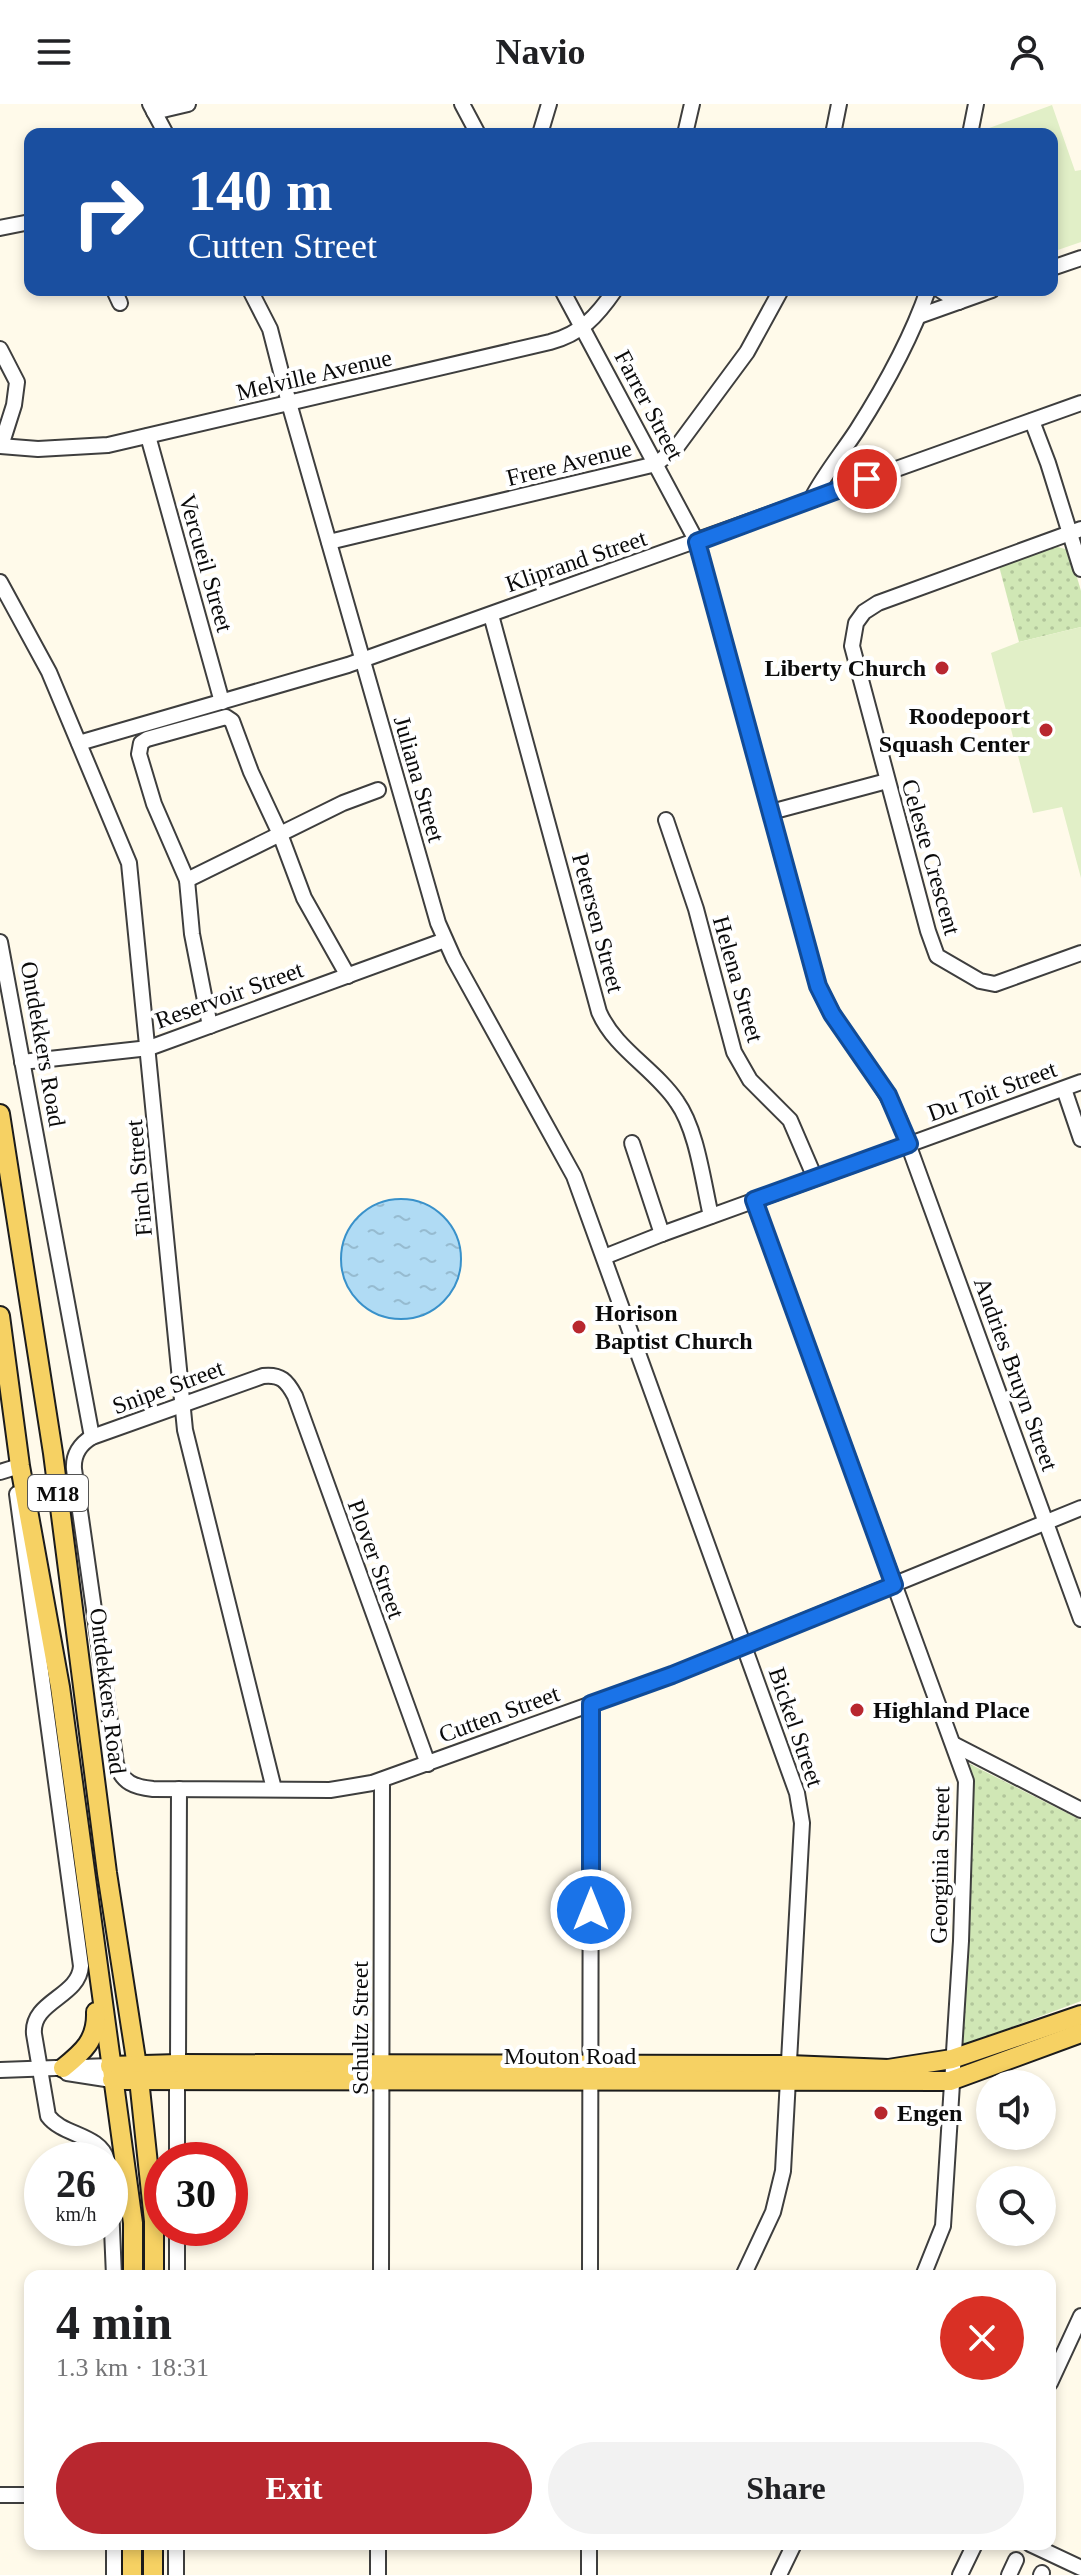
<!DOCTYPE html>
<html lang="en">
<head>
<meta charset="utf-8">
<style>
  body { margin:0; font-family:Georgia,serif; background:#f2f2f2; color:#202124; height:100vh; display:flex; flex-direction:column; font-size:30px; white-space:nowrap }
  * { box-sizing:border-box; margin:0 }
  p { font-size:26px; color:#757577 }
  .icon { flex:none; width:44px; height:44px; fill:none; stroke:currentColor; stroke-width:2; stroke-linecap:round; stroke-linejoin:round }
  .map { position:relative; flex:1; overflow:hidden }
  .side { position:absolute; left:24px; top:2166px; width:1032px; height:280px; display:flex; flex-direction:column; background:#fff; border-radius:16px; box-shadow:0 4px 12px #0003 }
  .side>* { flex:none }
  .top-card { position:absolute; left:24px; top:24px; width:1034px; height:168px; border-radius:16px; box-shadow:0 4px 12px #0003; background:#1a4fa0; color:#fff; overflow:hidden }
  .buttons { position:absolute; left:976px; top:1966px; display:grid; gap:16px }
  .buttons a { display:grid; place-items:center; width:80px; height:80px; border-radius:50%; background:#fff; box-shadow:0 4px 12px #0003; font-size:40px }
  .speed { position:absolute; left:24px; top:2038px; display:flex; gap:16px; font-size:40px; font-weight:700; text-align:center }
  .speed>* { display:grid; place-content:center; width:104px; height:104px; border-radius:50%; background:#fff; box-shadow:0 4px 12px #0003; line-height:1 }
  .speed small { font-size:20px; font-weight:400 }
  .speed .limit { border:12px solid #d22; background:#fff; color:#111 }
  .pin { position:absolute; display:grid; place-items:center; width:68px; height:68px; color:#fff; margin:-34px; border:4px solid #fff; border-radius:50%; box-shadow:0 2px 8px #0007 }
  .me { position:absolute; width:88px; margin:-44px; rotate:0deg; stroke-linejoin:round; filter:drop-shadow(0 0 6px #0008) }
  .turn { display:flex; align-items:center; gap:28px; height:168px; padding:0 32px; font-size:36px }
  .turn .icon { width:104px; height:104px; stroke-width:2.5 }
  .turn b { display:block; font-size:56px; line-height:68px }
  .round { display:grid; place-items:center; flex:none; width:84px; height:84px; border-radius:42px; background:#f2f2f2 }
  .head { display:flex; align-items:center; justify-content:space-between; height:136px; padding:0 32px }
  h1 { font-size:48px; font-weight:700; line-height:60px }
  .button { display:flex; gap:16px; margin-top:auto; padding:16px 32px }
  .button a { flex:1; height:92px; border-radius:48px; background:#b8272f; color:#fff; font-size:32px; font-weight:700; line-height:92px; text-align:center }
  .button a+a { background:#f2f2f2; color:#202124 }
  header { display:flex; justify-content:space-between; align-items:center; height:104px; padding:0 32px; background:#fff; font-size:36px; font-weight:700 }
  .map>svg:first-child { display:block }
</style>
</head>
<body>
<header><svg class="icon" aria-label="menu" viewBox="0 0 24 24"><path d="M4 6h16M4 12h16M4 18h16"/></svg>Navio<svg class="icon" aria-label="person" viewBox="0 0 24 24"><circle cx="12" cy="8" r="4"/><path d="M4 21q1-7 8-7t8 7"/></svg></header>
<div class="map">
<svg width="1081" height="2471" viewBox="0 0 1081 2471">
  <defs>
    <pattern id="grass-dots" width="8" height="8" patternUnits="userSpaceOnUse" patternTransform="scale(2)"><rect width="8" height="8" fill="#d0e7b5"/><path d="M2 2h.1M6 6h.1" fill="none" stroke="#b1c59a" stroke-width="1.8" stroke-linecap="round"/></pattern>
    <pattern id="water-ripples" width="26" height="14" patternUnits="userSpaceOnUse" patternTransform="scale(2)"><rect width="26" height="14" fill="#b0dbf4"/><path d="M2 4q2-2 4 0t4 0M15 11q2-2 4 0t4 0" fill="none" stroke="#96bbd0"/></pattern>
  </defs>
  <rect width="100%" height="100%" fill="#fffaea"/>
  <!-- grass -->
  <g fill="url(#grass-dots)">
    <path d="M1054,442L1069,446L1081,487V523L1019,538L999,462Z"/>
    <path d="M962,1656L1081,1716V1897L946,1948Z"/>
  </g>
  <!-- pitch -->
  <g fill="#e1efc7">
    <path d="M1052,1L1075,67L1081,66V138L1052,148V30H980L981,27Z"/>
    <path d="M1081,523V774L1062,703L1033,709L991,549L1019,538Z"/>
  </g>
  <!-- water -->
  <circle fill="url(#water-ripples)" stroke="#3991ca" stroke-width="2" cx="401" cy="1155" r="60"/>
  <g fill="none" stroke-linecap="round" stroke-linejoin="round">
    <defs>
      <g id="minor">
        <path d="M150,0L166,30"/>
        <path d="M462,0L478,30"/>
        <path d="M154,8L188,0"/>
        <path d="M540,30L549,0"/>
        <path d="M685,30L692,0"/>
        <path d="M833,30L839,0"/>
        <path d="M970,30L976,0"/>
        <path d="M0,124L30,118"/>
        <path d="M1052,164L1081,154"/>
        <path d="M114,186L120,199"/>
        <path d="M250,186L270,225L289,299L438,819L454,855L574,1072L797,1689L802,1719L783,2067L773,2108L743,2172"/>
        <path d="M562,186L697,438L818,882C839,930 878,967 899,1015L1081,1515"/>
        <path d="M940,186L959,198"/>
        <path d="M919,212L992,186"/>
        <path d="M0,245L17,278L14,301L1,342"/>
        <path d="M1032,317L1048,359L1081,465"/>
        <path d="M148,332L222,598"/>
        <path d="M0,342L38,345L108,341L550,238C581,230 597,212 615,186"/>
        <path d="M812,394C825,369 842,349 857,326C885,282 911,235 928,186"/>
        <path d="M1081,425L878,499L864,508L856,519L852,542L928,827L937,852L980,877L995,880L1081,849"/>
        <path d="M329,438L656,360L676,344L747,248L781,186"/>
        <path d="M0,478L49,568L129,759L185,1326L274,1685"/>
        <path d="M491,511L599,908C615,945 655,965 677,998C697,1026 703,1078 711,1112"/>
        <path d="M79,639L348,561L1081,299"/>
        <path d="M771,708L887,677"/>
        <path d="M666,716L696,805L734,948L750,976L790,1016L815,1074"/>
        <path d="M187,776L343,699L378,686"/>
        <path d="M0,838L92,1333"/>
        <path d="M210,922L192,830L187,776L154,700L139,650L141,639L147,635L226,613L232,617L251,668L280,730L304,794L348,872"/>
        <path d="M22,958L149,944L445,836"/>
        <path d="M1064,985L1081,1035"/>
        <path d="M632,1039L662,1130"/>
        <path d="M754,1096L966,1677L961,1837L943,2122L923,2172"/>
        <path d="M604,1153L662,1130L1081,978"/>
        <path d="M0,1368L13,1364"/>
        <path d="M17,1390L81,1862C79,1893 31,1897 34,1930L48,2012C63,2032 100,2030 107,2056"/>
        <path d="M955,1641L1081,1706"/>
        <path d="M428,1660L295,1292C287,1277 281,1270 263,1272L92,1333C80,1340 73,1351 74,1365L116,1660C123,1679 134,1683 153,1685L330,1686L372,1679L672,1571L1081,1404"/>
        <path d="M178,1960L179,1685"/>
        <path d="M0,1966L110,1962"/>
        <path d="M67,1969L112,1976"/>
        <path d="M177,2056V1975"/>
        <path d="M110,2078L114,2172"/>
        <path d="M177,2172V2124"/>
        <path d="M381,2172L382,1676"/>
        <path d="M590,2172L591,1600"/>
        <path d="M1050,2279L1081,2212"/>
        <path d="M0,2391H30"/>
        <path d="M1030,2440L1081,2464"/>
        <path d="M114,2471V2440"/>
        <path d="M176,2471V2440"/>
        <path d="M378,2471V2440"/>
        <path d="M589,2471V2440"/>
        <path d="M779,2471L794,2440"/>
        <path d="M960,2471L975,2440"/>
        <path d="M1009,2471L1016,2456"/>
        <path d="M1041,2471L1042,2469"/>
      </g>
      <g id="major">
        <path d="M0,1010L53,1349L107,1769L139,1975L154,2117V2172"/>
        <path d="M0,1212L20,1362L60,1583L133,2119V2172"/>
        <path d="M110,1962L178,1960L789,1961L888,1965L952,1955L1081,1911"/>
        <path d="M63,1964C83,1948 97,1936 96,1908"/>
        <path d="M112,1976L950,1977L1081,1929"/>
        <path d="M132,2471V2440"/>
        <path d="M153,2471V2440"/>
      </g>
    </defs>
    <!-- minor casing -->
    <use href="#minor" stroke="#3e3e3e" stroke-width="18"/>
    <!-- major casing -->
    <use href="#major" stroke="#1c1c1c" stroke-width="22"/>
    <!-- minor -->
    <use href="#minor" stroke="#fff" stroke-width="14"/>
    <!-- major -->
    <use href="#major" stroke="#f6d163" stroke-width="18"/>
  </g>
  <g fill="none" stroke-linecap="round" stroke-linejoin="round">
    <defs>
      <path id="route" d="M591,1806V1600L672,1571L894,1481L754,1096L909,1040L888,991L832,910L818,882L697,438L867,375"/>
    </defs>
    <!-- route casing -->
    <use href="#route" stroke="#114b97" stroke-width="20"/>
    <!-- route -->
    <use href="#route" stroke="#1a73e8" stroke-width="14"/>
  </g>
  <!-- markers -->
  <g fill="#b8272f" stroke="#fff" stroke-width="3">
    <circle cx="942" cy="564" r="8"/>
    <circle cx="1046" cy="626" r="8"/>
    <circle cx="579" cy="1223" r="8"/>
    <circle cx="857" cy="1606" r="8"/>
    <circle cx="881" cy="2009" r="8"/>
  </g>
  <g text-anchor="middle" dominant-baseline="central" stroke-width="8" stroke-linejoin="round" paint-order="stroke">
    <!-- shield labels -->
    <rect fill="#fff" stroke="#545454" stroke-width="2" x="28" y="1371" width="60" height="36" rx="6"/>
    <g font-size="22" font-weight="bold" fill="#0b0b0b">
      <text x="58" y="1389">M18</text>
    </g>
    <!-- street labels -->
    <g font-size="24" fill="#0b0b0b" stroke="#fff">
      <text transform="translate(314 271) rotate(-13)">Melville Avenue</text>
      <text transform="translate(649 301) rotate(62)">Farrer Street</text>
      <text transform="translate(569 359) rotate(-14)">Frere Avenue</text>
      <text transform="translate(576 457) rotate(-19)">Kliprand Street</text>
      <text transform="translate(206 459) rotate(74)">Vercueil Street</text>
      <text transform="translate(419 675) rotate(74)">Juliana Street</text>
      <text transform="translate(931 753) rotate(74)">Celeste Crescent</text>
      <text transform="translate(598 819) rotate(75)">Petersen Street</text>
      <text transform="translate(738 875) rotate(74)">Helena Street</text>
      <text transform="translate(229 891) rotate(-20)">Reservoir Street</text>
      <text transform="translate(43 940) rotate(80)">Ontdekkers Road</text>
      <text transform="translate(992 987) rotate(-20)">Du Toit Street</text>
      <text transform="translate(139 1074) rotate(-95)">Finch Street</text>
      <text transform="translate(1016 1270) rotate(70)">Andries Bruyn Street</text>
      <text transform="translate(168 1283) rotate(-20)">Snipe Street</text>
      <text transform="translate(376 1455) rotate(70)">Plover Street</text>
      <text transform="translate(108 1587) rotate(83)">Ontdekkers Road</text>
      <text transform="translate(499 1610) rotate(-20)">Cutten Street</text>
      <text transform="translate(796 1623) rotate(71)">Bickel Street</text>
      <text transform="translate(940 1761) rotate(-89)">Georginia Street</text>
      <text transform="translate(360 1924) rotate(-90)">Schultz Street</text>
      <text x="570" y="1952">Mouton Road</text>
    </g>
    <!-- poi labels -->
    <g font-size="24" font-weight="bold" fill="#0b0b0b" stroke="#fff" text-anchor="start">
      <text x="926" y="564" text-anchor="end">Liberty Church</text>
      <text x="1030" y="612" text-anchor="end">Roodepoort<tspan x="1030" dy="28">Squash Center</tspan></text>
      <text x="595" y="1209">Horison<tspan x="595" dy="28">Baptist Church</tspan></text>
      <text x="873" y="1606">Highland Place</text>
      <text x="897" y="2009">Engen</text>
    </g>
  </g>
</svg>
<div class="buttons">
<a><svg class="icon" aria-label="sound" viewBox="0 0 24 24"><path d="M4 9h4l5-4v14l-5-4H4zM17 9q2 3 0 6"/></svg></a>
<a><svg class="icon" aria-label="search" viewBox="0 0 24 24"><circle cx="10" cy="10" r="6"/><path d="M15 15l6 6"/></svg></a>
</div>
<div class="speed"><div>26<small>km/h</small></div><div class="limit">30</div></div>
<div class="pin" style="left:867px;top:375px;background:#d93025"><svg class="icon" aria-label="arrive" viewBox="0 0 24 24"><path d="M6 21V4h12l-3 4 3 4H6"/></svg></div>
<svg class="me" style="left:591px;top:1806px" viewBox="-20 -20 40 40"><circle r="17" fill="#1a73e8" stroke="#fff" stroke-width="3"/><path d="M0-11L8 9 0 5-8 9z" fill="#fff"/></svg>
<div class="top-card">
<div class="turn"><svg class="icon" aria-label="right" viewBox="0 0 24 24"><path d="M7 20v-9h11M14 6l5 5-5 5"/></svg><div><b>140 m</b>Cutten Street</div></div>
</div>
<section class="side">
<div class="head"><div><h1>4 min</h1><p>1.3 km · 18:31</p></div><a class="round" style="background:#d93025;color:#fff"><svg class="icon" aria-label="close" viewBox="0 0 24 24"><path d="M6 6l12 12M18 6L6 18"/></svg></a></div>
<div class="button"><a>Exit</a><a>Share</a></div>
</section>
</div>
</body>
</html>
